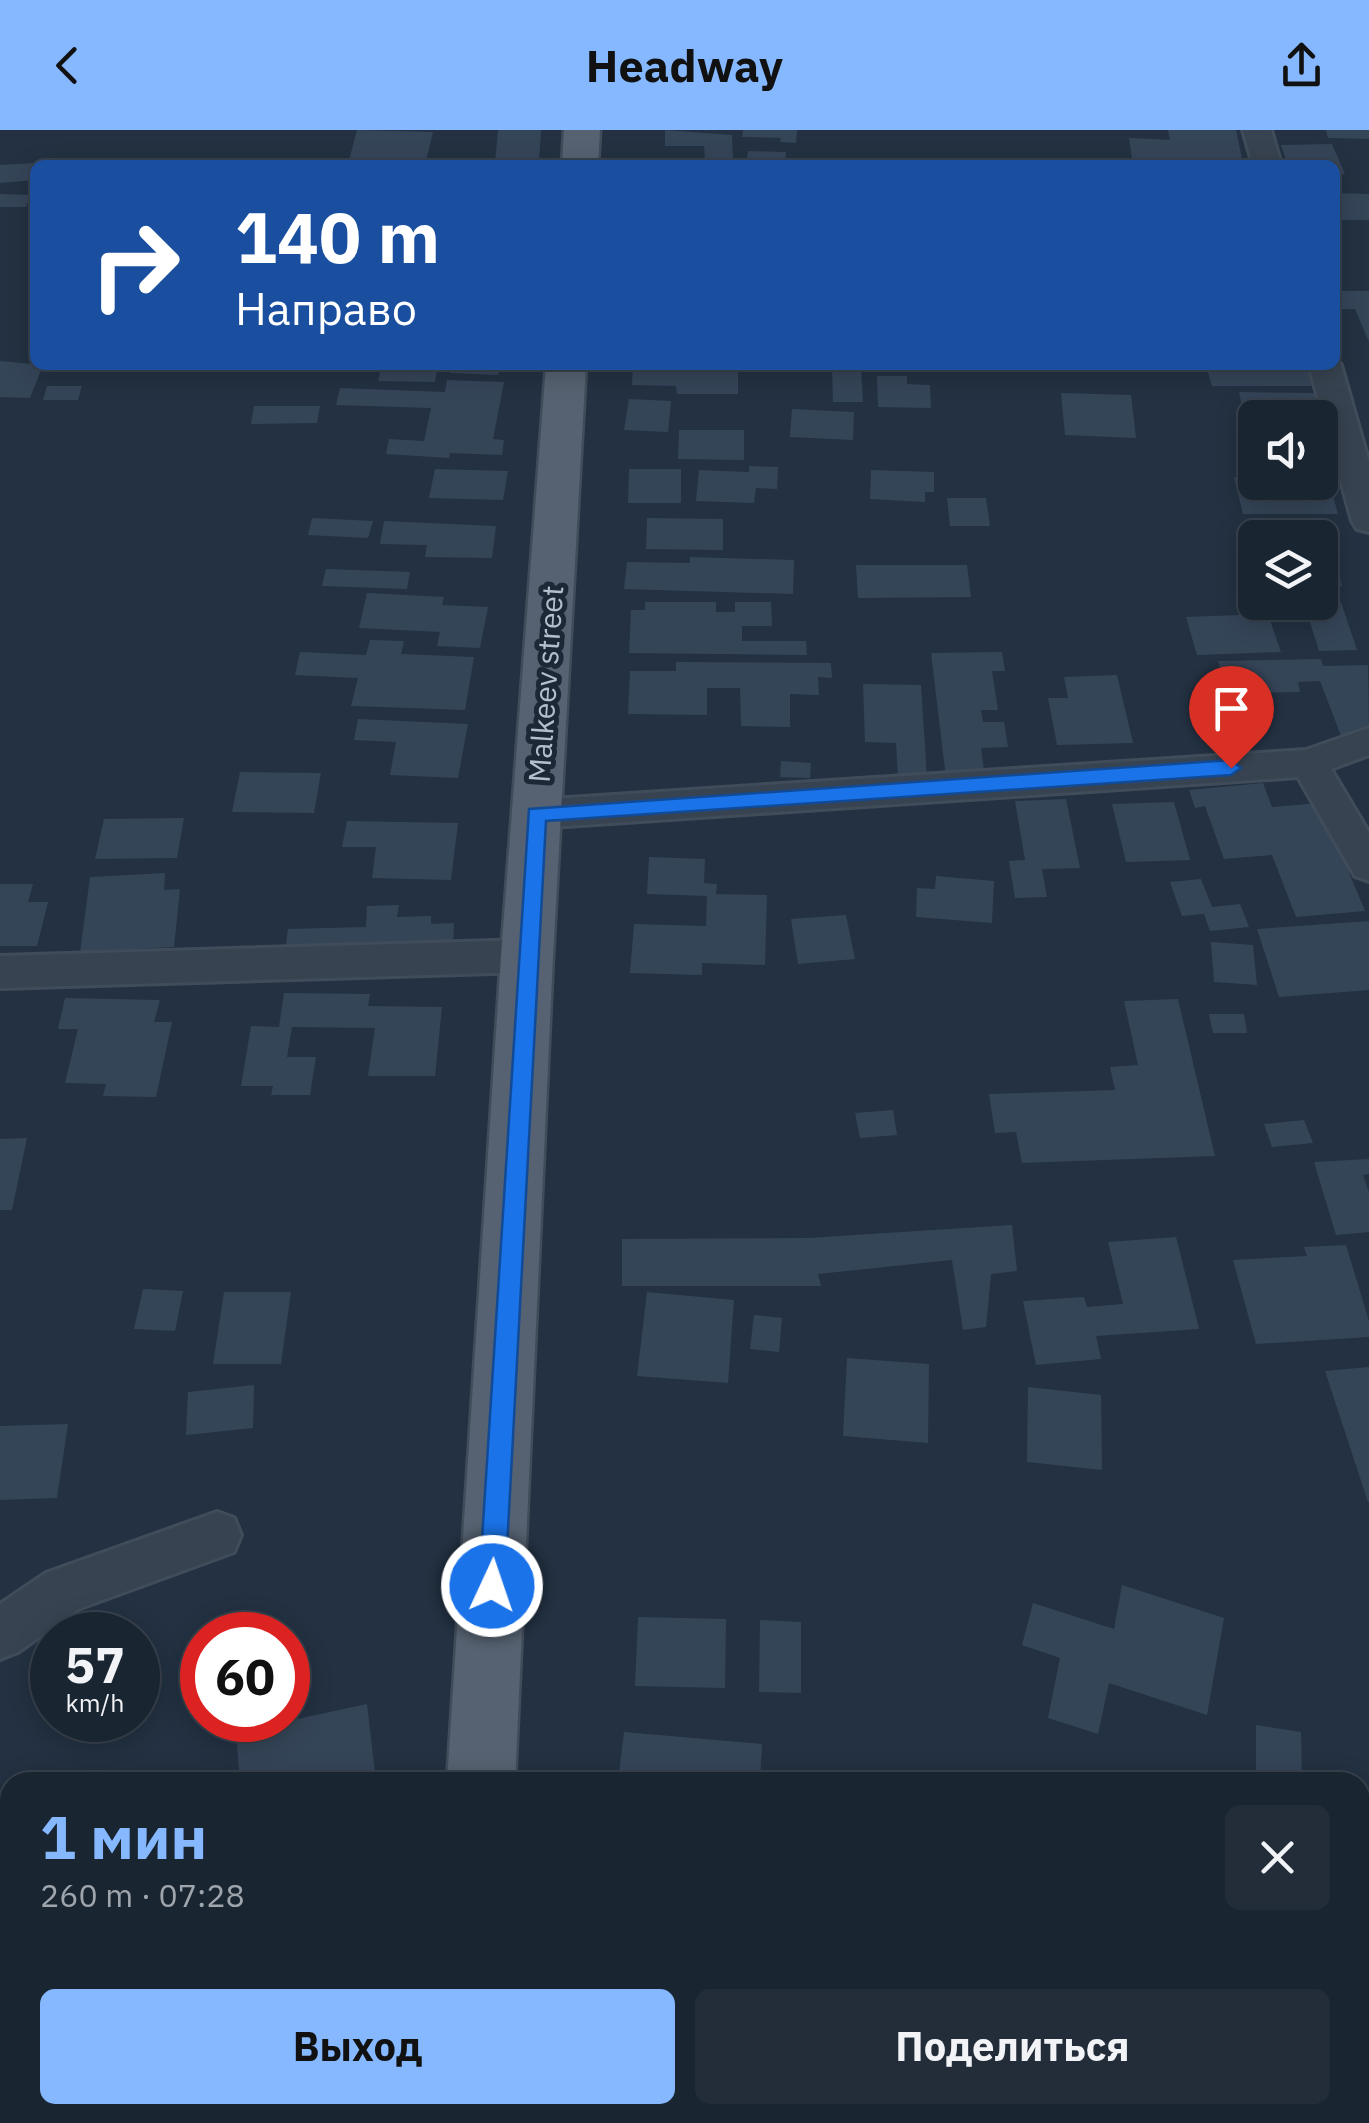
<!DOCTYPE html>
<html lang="ru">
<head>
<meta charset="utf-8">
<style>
  body { margin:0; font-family:"IBM Plex Sans",sans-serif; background:#232d3a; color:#f1f3f6; height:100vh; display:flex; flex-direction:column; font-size:38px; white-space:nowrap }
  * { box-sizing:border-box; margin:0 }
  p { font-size:32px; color:#9fa5ac }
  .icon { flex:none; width:55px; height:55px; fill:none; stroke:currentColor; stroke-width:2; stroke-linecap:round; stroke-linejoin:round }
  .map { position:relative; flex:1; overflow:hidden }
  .side { position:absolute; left:0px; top:1642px; width:1370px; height:352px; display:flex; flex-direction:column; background:#1a2532; border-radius:30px 30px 0 0; box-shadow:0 5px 25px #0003,0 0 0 2px #38424d }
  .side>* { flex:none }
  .guide { position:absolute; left:30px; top:30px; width:1310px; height:210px; border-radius:15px; box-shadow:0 5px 25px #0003,0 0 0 2px #38424d; background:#1a4fa0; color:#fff; overflow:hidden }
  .tools { position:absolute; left:1238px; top:270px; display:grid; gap:20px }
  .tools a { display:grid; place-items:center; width:100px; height:100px; border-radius:15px; background:#1a2532; box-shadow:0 5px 25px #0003,0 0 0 2px #38424d; font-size:50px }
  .speed { position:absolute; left:30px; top:1482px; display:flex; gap:20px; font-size:50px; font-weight:700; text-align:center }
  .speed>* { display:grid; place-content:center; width:130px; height:130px; border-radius:50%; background:#1a2532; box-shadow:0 5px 25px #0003,0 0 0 2px #38424d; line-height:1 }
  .speed small { font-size:25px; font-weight:400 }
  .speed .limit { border:15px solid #d22; background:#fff; color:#111 }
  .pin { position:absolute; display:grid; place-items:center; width:85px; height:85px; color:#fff; margin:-102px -42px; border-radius:50% 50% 50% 0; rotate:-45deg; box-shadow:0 0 10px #0007 }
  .pin .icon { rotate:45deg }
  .me { position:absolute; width:110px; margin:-55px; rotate:3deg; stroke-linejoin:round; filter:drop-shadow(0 0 8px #0008) }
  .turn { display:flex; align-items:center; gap:35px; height:210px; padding:0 40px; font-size:45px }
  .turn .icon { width:130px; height:130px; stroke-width:2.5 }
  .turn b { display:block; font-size:70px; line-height:85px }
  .round { display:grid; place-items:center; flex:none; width:105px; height:105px; border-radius:15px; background:#232d3a }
  .head { display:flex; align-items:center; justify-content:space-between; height:170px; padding:0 40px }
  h1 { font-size:60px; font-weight:700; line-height:75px; color:#86b8ff }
  .button { display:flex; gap:20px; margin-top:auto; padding:20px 40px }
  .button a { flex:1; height:115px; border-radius:15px; background:#86b8ff; color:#111; font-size:40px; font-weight:700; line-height:115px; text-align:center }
  .button a+a { background:#232d3a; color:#f1f3f6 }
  header { display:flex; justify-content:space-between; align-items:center; height:130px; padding:0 40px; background:#86b8ff; color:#111; font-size:45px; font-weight:700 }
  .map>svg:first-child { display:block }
</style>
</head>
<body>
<header><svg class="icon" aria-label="back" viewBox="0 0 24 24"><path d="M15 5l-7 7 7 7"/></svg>Headway<svg class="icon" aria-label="share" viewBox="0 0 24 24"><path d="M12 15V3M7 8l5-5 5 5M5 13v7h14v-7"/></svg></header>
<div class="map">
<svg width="1369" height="1993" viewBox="0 0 1369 1993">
  <rect width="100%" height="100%" fill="#233142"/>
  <!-- building -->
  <g fill="#354558">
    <path d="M357,0L433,2L426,31L349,30Z"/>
    <path d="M498,0H541L539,32H495Z"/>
    <path d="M665,0L732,5L733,31H705L704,16H665Z"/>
    <path d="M743,0H797L796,13L780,12L781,8L742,7Z"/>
    <path d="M1168,0H1236L1243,33L1133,35L1129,8L1170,10Z"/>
    <path d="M1326,0H1369V9L1328,8Z"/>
    <path d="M1332,14L1345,44L1335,45V35H1288L1281,15Z"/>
    <path d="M748,21L786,22L785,35H756V30L747,29Z"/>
    <path d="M650,29H697L698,35H650Z"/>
    <path d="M35,33V50L0,53V35Z"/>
    <path d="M1335,63L1369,64V90H1335Z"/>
    <path d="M0,64L31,65L26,77H0Z"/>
    <path d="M1335,161H1369V212L1355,179H1335Z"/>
    <path d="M0,231L43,235L30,268L0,267Z"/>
    <path d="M382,235H438L435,252L378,251Z"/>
    <path d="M452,235H501L498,245L450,243Z"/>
    <path d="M633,235L738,236V264H677L676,256L632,255Z"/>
    <path d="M1206,235H1312L1318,256H1212Z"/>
    <path d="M832,237L861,238L863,272H833Z"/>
    <path d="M877,246H907V254L930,255L931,278L878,277Z"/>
    <path d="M447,250L504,252L493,309L504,310L502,325L450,323L449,328L386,324L389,309L424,311L431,278L336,275L340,258L445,262Z"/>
    <path d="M47,256H82L78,270H43Z"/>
    <path d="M1239,262L1315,263L1320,280H1243Z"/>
    <path d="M1061,263L1131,265L1136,308L1065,305Z"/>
    <path d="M629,269L671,271L668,302L624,300Z"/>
    <path d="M254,276H320L317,293L251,294Z"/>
    <path d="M792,279L854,282L853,310L790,307Z"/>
    <path d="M679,300H744V330L678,329Z"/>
    <path d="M1320,331H1332L1339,355H1330L1338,384H1243L1234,347H1255V352H1320Z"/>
    <path d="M749,336L778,337L777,359L756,358L754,373L696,371L699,340L749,342Z"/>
    <path d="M435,339L508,341L503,370L429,368Z"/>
    <path d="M629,339H681V373H628Z"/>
    <path d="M871,340L934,342V362H925V372L870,369Z"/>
    <path d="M947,368H986L990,396H950Z"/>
    <path d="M312,388L373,391L368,408L308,405Z"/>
    <path d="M647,388L723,389V420L646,419Z"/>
    <path d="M384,391L496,396L492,428L425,427L427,415L380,414Z"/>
    <path d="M1320,411L1330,412L1342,456H1320Z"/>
    <path d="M690,427L794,430L793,464L624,459L627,432L690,433Z"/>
    <path d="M856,435H967L971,467L858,468Z"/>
    <path d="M326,439L410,442L407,459L322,456Z"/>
    <path d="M367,463L444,467L442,475L488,477L480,518L437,516L440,502L359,498Z"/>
    <path d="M645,472H716V482H735V472H771L772,496H742V511H806L807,525L629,523L631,480H645Z"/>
    <path d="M1341,472L1357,520L1319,521L1304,473Z"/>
    <path d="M1268,484L1281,522L1197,525L1186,487Z"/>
    <path d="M370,510L404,511L401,524L474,527L465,580L351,576L358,548L295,545L300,522L366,525Z"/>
    <path d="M1002,522L1005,541H992L998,580H981L983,592H1004L1008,617L981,618L985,647L946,648L931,523Z"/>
    <path d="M1321,529L1323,536L1368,535L1369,602L1343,611L1320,551L1298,552L1300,562L1227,563L1218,531Z"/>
    <path d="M676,532L831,533L832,548L818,547L819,565L790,564V597L741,596L740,558H707V585L628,584L630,541H676Z"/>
    <path d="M1117,545L1133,613L1057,615L1048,568H1068L1064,547Z"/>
    <path d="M863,554L921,555L927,648H898L896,613L865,612Z"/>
    <path d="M358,589L468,594L458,648L390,645L396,612L354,610Z"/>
    <path d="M781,631L811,633L810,648L780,647Z"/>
    <path d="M240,642L321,643L314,683L232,682Z"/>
    <path d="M1263,653L1272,677L1320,673L1365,781L1296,787L1272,725L1224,729L1205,676L1195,678L1189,660Z"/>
    <path d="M1066,669L1080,738L1042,739L1047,767L1015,768L1009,731L1025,730L1015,671Z"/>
    <path d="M1174,672L1190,730L1126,732L1112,674Z"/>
    <path d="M184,688L177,728L95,729L104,689Z"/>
    <path d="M347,691L458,693L451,750L372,748L376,717H342Z"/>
    <path d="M649,727L705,729L704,753L717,754L716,764L767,765L765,835L702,833V845L630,843L634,794L706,796L707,766L647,764Z"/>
    <path d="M165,743L164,760L180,759L174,817L80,822L90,747Z"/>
    <path d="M936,746L994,751L992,793L916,787L917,758L935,759Z"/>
    <path d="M1201,749L1212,777L1240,774L1249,797L1210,801L1204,784L1182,786L1170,752Z"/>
    <path d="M0,754H33L28,772H48L37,816H0Z"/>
    <path d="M399,775L397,787L431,786V794L454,793L453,817L285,822L288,799L366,797L367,776Z"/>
    <path d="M846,785L855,829L798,834L791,789Z"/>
    <path d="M1369,791V860L1279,867L1257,799Z"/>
    <path d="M1211,812L1253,815L1257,855L1214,852Z"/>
    <path d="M284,863L370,864L368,876L442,877L435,946H368L375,898L292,897L287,927H316L310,965H271L273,956H241L251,896L279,897Z"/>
    <path d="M65,868L160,870L154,892H172L156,967L103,966L106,954L65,953L78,899H58Z"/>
    <path d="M1178,869L1215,1026L1022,1033L1016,1002L995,1003L989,964L1115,960L1110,937L1138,935L1124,871Z"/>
    <path d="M1209,884H1244L1247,903H1213Z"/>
    <path d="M893,980L897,1005L860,1008L855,983Z"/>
    <path d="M1304,990L1313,1013L1272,1017L1264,994Z"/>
    <path d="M27,1008L12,1080H0V1009Z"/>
    <path d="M1369,1029V1044L1363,1045L1369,1062V1102L1336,1105L1314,1032Z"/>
    <path d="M1012,1095L1017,1141L991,1144L986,1197L963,1200L952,1130L818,1144L821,1156H622V1109L808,1108Z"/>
    <path d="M1176,1107L1199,1199L1096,1206L1101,1229L1036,1235L1023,1171L1084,1167L1087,1177L1123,1174L1108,1112Z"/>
    <path d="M1346,1115L1369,1191V1207L1256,1214L1233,1130L1307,1126L1304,1117Z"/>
    <path d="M143,1159L183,1161L175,1201L134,1199Z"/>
    <path d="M224,1162H291L281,1234H213Z"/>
    <path d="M647,1162L734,1170L728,1253L637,1246Z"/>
    <path d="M754,1185L782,1188L779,1222L750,1219Z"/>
    <path d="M847,1228L929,1234L928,1313L843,1306Z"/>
    <path d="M1369,1237V1372H1368L1325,1241Z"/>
    <path d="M254,1255L253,1298L186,1305L188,1262Z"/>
    <path d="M1028,1257L1101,1265L1102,1340L1027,1332Z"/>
    <path d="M68,1294L57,1368L0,1370V1296Z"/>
    <path d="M1122,1455L1224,1488L1207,1585L1109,1553L1098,1604L1048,1588L1060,1528L1022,1515L1033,1473L1114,1499Z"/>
    <path d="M638,1487L726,1489L725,1558L635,1556Z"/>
    <path d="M760,1490L801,1492V1563L759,1562Z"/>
    <path d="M367,1574L376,1652H240L236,1602Z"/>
    <path d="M1256,1595L1301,1602L1302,1652H1256Z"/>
    <path d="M624,1602L762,1614L760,1652H618Z"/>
    <path d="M10,1742V1845L0,1849V1745Z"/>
    <rect x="172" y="1985" width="164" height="8"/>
    <path d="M602,1985H697L696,1993H601Z"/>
  </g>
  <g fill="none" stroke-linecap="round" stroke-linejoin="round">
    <defs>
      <g id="minor">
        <path d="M1243,0H1271L1281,35H1253Z"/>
        <path d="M1335,228L1341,235L1369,333V402L1357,399L1352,391L1309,235H1335Z"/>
        <path d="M1369,598V625L1331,639L1369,703V751L1355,746L1298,647L537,698L524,694L518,684L524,674L537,670L1306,620Z"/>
        <path d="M527,810L541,815L547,826L541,837L527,842L0,858V826Z"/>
        <path d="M217,1382L234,1388L241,1405L234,1422L78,1479L18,1522L0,1529V1474L46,1443Z"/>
      </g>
      <g id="major">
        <path d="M564,0H600L598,35H562Z"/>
        <path d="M546,235H586L553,826L515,1652H447L501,826Z"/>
        <rect x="426" y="1985" width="74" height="8"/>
      </g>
    </defs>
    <!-- minor casing -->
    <use href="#minor" stroke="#414c5a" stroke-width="6"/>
    <!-- major casing -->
    <use href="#major" stroke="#414c5a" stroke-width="5"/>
    <!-- minor -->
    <use href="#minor" fill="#384351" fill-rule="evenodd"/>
    <!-- major -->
    <use href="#major" fill="#566271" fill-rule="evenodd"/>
  </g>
  <!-- route -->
  <path fill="#1a73e8" stroke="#114b97" stroke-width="2.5" d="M1231,630L1241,638L1231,645L546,691L505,1456L502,1465L492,1469L483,1465L479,1456L529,679Z"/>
  <g text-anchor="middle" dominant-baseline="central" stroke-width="10" stroke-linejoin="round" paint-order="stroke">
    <!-- street labels -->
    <g font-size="30" fill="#b4becc" stroke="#1c2836">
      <text transform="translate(545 554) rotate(-86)">Malkeev street</text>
    </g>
  </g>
</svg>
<div class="tools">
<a><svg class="icon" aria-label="sound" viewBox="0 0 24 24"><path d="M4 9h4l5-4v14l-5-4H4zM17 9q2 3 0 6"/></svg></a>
<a><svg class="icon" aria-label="layers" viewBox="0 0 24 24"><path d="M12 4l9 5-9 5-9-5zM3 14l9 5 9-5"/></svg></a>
</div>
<div class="speed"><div>57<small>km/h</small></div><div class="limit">60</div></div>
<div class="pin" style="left:1231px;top:638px;background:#d93025"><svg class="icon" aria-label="arrive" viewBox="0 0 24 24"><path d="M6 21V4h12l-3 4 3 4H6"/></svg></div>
<svg class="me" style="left:492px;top:1456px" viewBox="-20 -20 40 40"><circle r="17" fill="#1a73e8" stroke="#fff" stroke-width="3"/><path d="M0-11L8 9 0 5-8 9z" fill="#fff"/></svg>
<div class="guide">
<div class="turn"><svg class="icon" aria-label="right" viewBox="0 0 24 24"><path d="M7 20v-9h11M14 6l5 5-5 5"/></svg><div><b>140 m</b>Направо</div></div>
</div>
<section class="side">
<div class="head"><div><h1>1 мин</h1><p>260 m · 07:28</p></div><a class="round"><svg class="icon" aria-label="close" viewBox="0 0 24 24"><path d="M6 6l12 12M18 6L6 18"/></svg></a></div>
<div class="button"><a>Выход</a><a>Поделиться</a></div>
</section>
</div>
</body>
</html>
